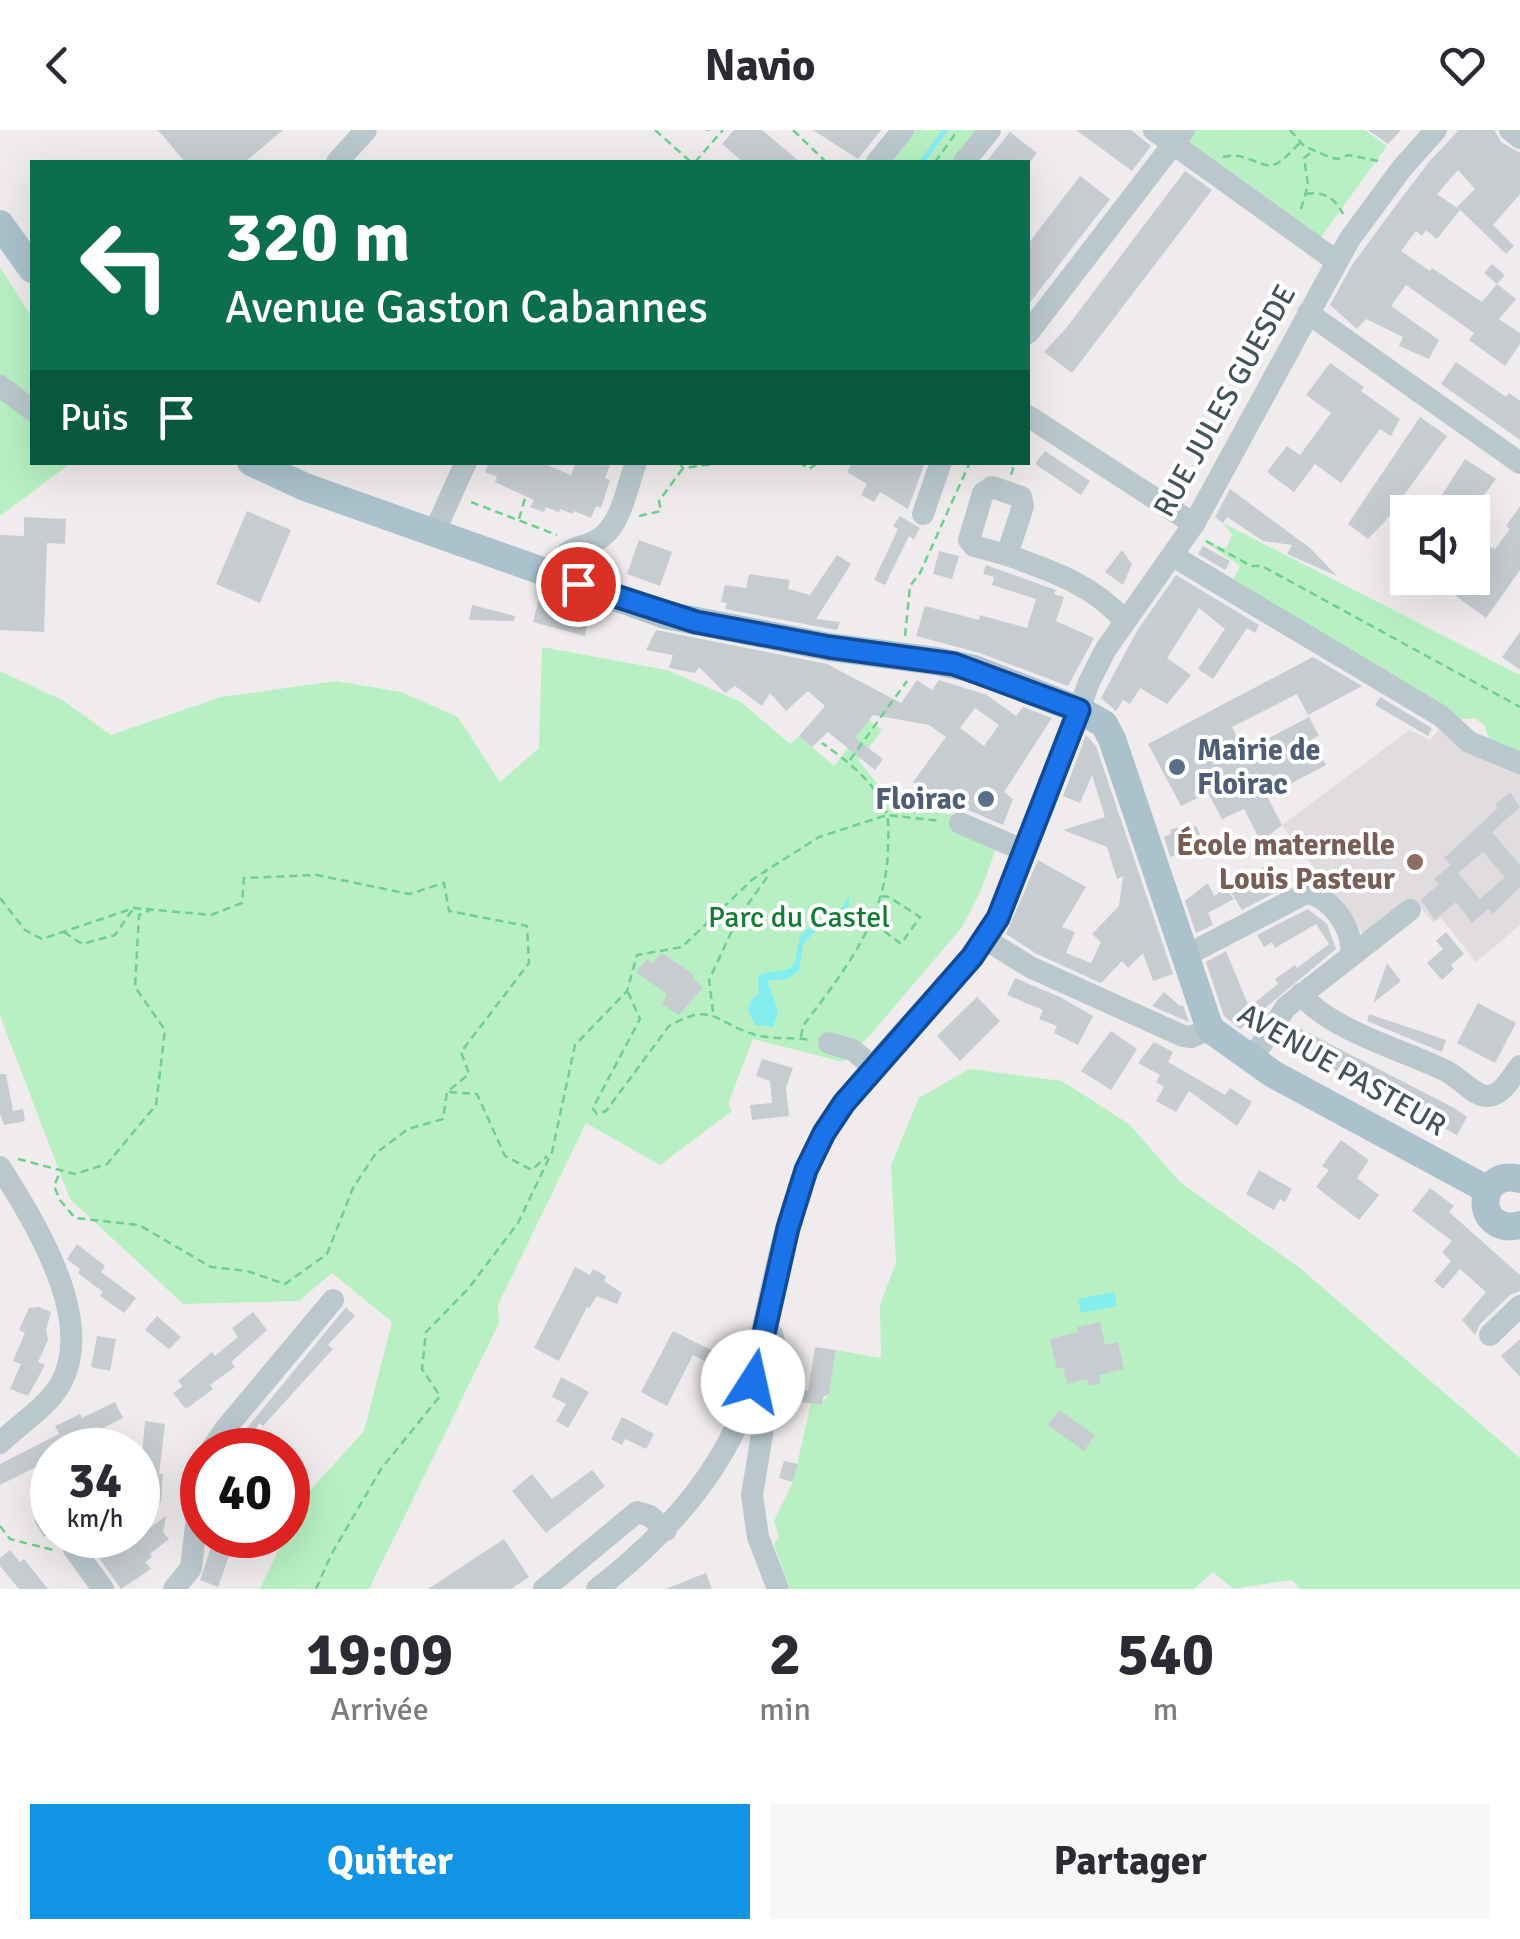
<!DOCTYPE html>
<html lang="fr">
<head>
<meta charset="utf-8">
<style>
  body { margin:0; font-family:Signika,sans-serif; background:#f7f7f7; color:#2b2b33; height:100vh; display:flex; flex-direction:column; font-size:38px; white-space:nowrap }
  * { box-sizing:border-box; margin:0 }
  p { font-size:32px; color:#7c7c81 }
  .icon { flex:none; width:55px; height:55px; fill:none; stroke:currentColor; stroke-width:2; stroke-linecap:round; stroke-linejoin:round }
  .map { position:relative; height:1459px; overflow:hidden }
  .drawer { display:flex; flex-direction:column; background:#fff; flex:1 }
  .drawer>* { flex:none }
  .top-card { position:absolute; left:30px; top:30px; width:1000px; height:305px; border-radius:0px; box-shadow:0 10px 40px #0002; background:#0b6e4f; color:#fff; overflow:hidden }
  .controls { position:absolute; left:1390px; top:365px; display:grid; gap:20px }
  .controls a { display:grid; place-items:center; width:100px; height:100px; border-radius:0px; background:#fff; box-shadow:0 10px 40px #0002; font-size:50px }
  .speed { position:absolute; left:30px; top:1298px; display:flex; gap:20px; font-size:50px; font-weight:700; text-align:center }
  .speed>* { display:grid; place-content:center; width:130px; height:130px; border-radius:50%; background:#fff; box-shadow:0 10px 40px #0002; line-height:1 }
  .speed small { font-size:25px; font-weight:400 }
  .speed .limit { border:15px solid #d22; background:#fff; color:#111 }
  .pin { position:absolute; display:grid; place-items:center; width:85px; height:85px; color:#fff; margin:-42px; border:5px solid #fff; border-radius:50%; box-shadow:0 2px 10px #0007 }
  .me { position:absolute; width:110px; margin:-55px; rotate:10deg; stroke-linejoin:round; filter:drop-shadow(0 0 8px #0008) }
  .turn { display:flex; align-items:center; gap:35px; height:210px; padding:0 30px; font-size:45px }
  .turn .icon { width:130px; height:130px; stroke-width:2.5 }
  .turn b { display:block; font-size:70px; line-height:85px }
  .then { display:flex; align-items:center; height:95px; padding:0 30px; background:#0003; gap:20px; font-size:38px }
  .eta { display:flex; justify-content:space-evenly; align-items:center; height:170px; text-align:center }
  .eta b { font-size:60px; font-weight:700; line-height:70px }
  .button { display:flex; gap:20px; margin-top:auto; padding:20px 30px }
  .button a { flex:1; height:115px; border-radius:0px; background:#1194e5; color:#fff; font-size:40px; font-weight:700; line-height:115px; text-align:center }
  .button a+a { background:#f7f7f7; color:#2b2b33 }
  header { display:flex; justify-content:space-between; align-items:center; height:130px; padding:0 30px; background:#fff; font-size:45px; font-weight:700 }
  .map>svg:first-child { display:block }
</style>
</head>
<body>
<header><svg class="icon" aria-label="back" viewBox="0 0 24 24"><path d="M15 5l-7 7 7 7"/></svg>Navio<svg class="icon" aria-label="heart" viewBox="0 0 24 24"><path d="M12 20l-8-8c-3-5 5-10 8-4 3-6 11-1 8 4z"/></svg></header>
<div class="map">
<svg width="1520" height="1459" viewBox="0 0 1520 1459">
  <rect width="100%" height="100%" fill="#f0eced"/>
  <!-- education -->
  <path fill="#e1dddf" d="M1409,600L1430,610L1438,600L1520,637V795L1476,832L1441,788L1433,793L1415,770L1365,807L1282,695Z"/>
  <!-- green -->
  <g fill="#b8f0c3">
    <path d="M911,0H983L958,32H884Z"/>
    <path d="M1192,0H1365L1387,16L1321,107L1187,10Z"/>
    <path d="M0,137L32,188V332L71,333L0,386Z"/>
    <path d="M1223,393L1520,545V629L1492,618L1485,596L1475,588L1453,590L1230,455L1240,436L1201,409L1226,419L1232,405Z"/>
    <path d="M542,517L667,540L741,572L790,614L799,606L834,636L869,590L882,600L859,631L889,668L901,677L961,686L999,710L981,760L962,797L872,903L843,932L753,909L728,974L732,981L660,1035L586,993L498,1175L499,1193L369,1459H260L303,1368L364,1301L392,1192L332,1143L299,1171L183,1174L70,1069L0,886V541L64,571L111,605L221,567L336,551L401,562L458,587L500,652L539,618Z"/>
    <path d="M969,939L1062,951L1129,994L1180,1052L1301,1139L1520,1328V1459H1300L1292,1450L1233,1459L1213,1442L1194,1459H790L774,1414L779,1407L774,1391L793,1352L811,1273L820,1275L829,1264L836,1220L881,1228L880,1174L896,1133L891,1035L919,968Z"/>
  </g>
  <!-- water -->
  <g fill="#83edef">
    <path d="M849,766L848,787L821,795L803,814L799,841L787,849L768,851L778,882L773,897L755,895L748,880L751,870L759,863L758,849L761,844L789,839L795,832L800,806L816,792L837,784Z"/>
    <path d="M1114,1162L1117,1176L1081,1183L1078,1169Z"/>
  </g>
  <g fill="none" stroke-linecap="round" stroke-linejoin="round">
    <!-- stream -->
    <path stroke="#83edef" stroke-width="5" d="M922,32L945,0"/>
  </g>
  <!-- building -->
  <g fill="#c6ccd0" fill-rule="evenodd">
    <path d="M158,0H283L245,32H185Z"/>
    <path d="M734,0H762L800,32H743L722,14Z"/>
    <path d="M813,0H881L858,29Z"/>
    <path d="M1076,0H1131L1151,16L1132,41Z"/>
    <path d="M1368,0H1401L1388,14Z"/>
    <path d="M1459,0H1494L1501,12L1520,23V64L1493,95L1514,116L1506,124L1457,77L1475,59L1458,40L1437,64L1460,80L1437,109L1426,100L1422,106L1416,101L1401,121L1430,141L1432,138L1482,172L1497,154L1516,169L1499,189L1520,203V214L1505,236L1469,210L1474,203L1406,155L1391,176L1439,210L1429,229L1399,216L1403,207L1366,189L1357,199L1330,175L1352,135L1394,78L1429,32Z"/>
    <path d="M1010,2L1037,23L1030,32H986Z"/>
    <path d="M1185,41L1212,60L1072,243L1044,222L1067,197Z"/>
    <path d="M1080,46L1110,69L1028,175V114Z"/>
    <path d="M1492,134L1505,145L1497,154L1484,143Z"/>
    <path d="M1456,232L1506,267L1509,263L1520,271V310L1441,254Z"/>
    <path d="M1330,233L1364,257L1361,261L1400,289L1391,306L1380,299L1341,353L1315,334L1294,362L1267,342L1287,316L1300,325L1331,283L1306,265Z"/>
    <path d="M1420,287L1447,306L1386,390L1368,409L1348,394Z"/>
    <path d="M1045,321L1090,351L1081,365L1035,334Z"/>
    <path d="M1465,329L1496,349L1472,382H1431Z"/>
    <path d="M489,332H540L571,345L576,332H611L605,348L610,350L601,378L596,376L591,388L574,381L573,384L560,379L559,382L546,377L544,382L530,377L534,370L495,352L497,347L485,342Z"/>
    <path d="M853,332H925L908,379L880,362L874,372L861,365L867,354L847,342Z"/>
    <path d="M1230,359L1310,418L1337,446L1287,424L1292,415L1263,411L1227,387L1223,393L1215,387Z"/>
    <path d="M1520,376V440L1486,488L1456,466L1472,448L1491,417L1495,419L1510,399L1506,396Z"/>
    <path d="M247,381L291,400L260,473L216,454Z"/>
    <path d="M900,386L920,398L914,409L909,406L885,455L874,450L898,399L893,396Z"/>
    <path d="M24,387L66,389L65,414L47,413L44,502L0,500V405L24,406Z"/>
    <path d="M639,410L672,422L660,456L627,444Z"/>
    <path d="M1203,416L1230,431L1225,440L1198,424Z"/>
    <path d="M1122,420L1132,434L1123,455L1105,442Z"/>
    <path d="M939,421L959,426L952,449L933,444Z"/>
    <path d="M837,425L851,434L816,489L840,492L837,500L725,479L727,473L721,472L725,455L746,458L749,444L790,450L788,459L810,465Z"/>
    <path d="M986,435L1056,460L1054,464L1064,467L1056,491L1094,508L1068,556L980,523L916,506L925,476L979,490L980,485L1027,498L1036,469L992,455L994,447L983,444Z"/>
    <path d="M1176,445L1259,495L1255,503L1247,498L1213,549L1198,539L1225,499L1199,478L1167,528L1191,545L1167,574L1140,558L1130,574L1123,570L1116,581L1101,568L1137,501Z"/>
    <path d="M539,469L590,483L585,506L533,492Z"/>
    <path d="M472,475L515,486L514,491L469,490Z"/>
    <path d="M656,500L827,534L901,573L917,550L932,560L939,550L987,565L1016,586L1023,577L1052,588L1004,662L1013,669L1003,695L966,679H956L913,652L946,607L929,595L873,585L855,608L883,629L875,640L828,602L812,617L799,606L825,576L808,561L786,581L770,563L762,576L735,556L725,563L699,537L695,543L669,538L673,525L646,520ZM975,578L999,595L984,616L960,598Z"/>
    <path d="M1520,502V540L1502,527Z"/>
    <path d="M1313,527L1362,556L1308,585L1297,564L1232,597L1244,621L1309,587L1319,606L1312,609L1326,635L1267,666L1282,695L1261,712L1244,679L1222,689L1208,663L1181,676L1148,614Z"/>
    <path d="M1380,567L1432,598L1428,606L1375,575Z"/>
    <path d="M1086,605L1096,616L1173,844L1153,851L1143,823L1128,838L1122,831L1101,853L1037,824L1006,804L1038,730L1086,757L1062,797L1075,802L1066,823L1091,833L1101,812L1092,804L1119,776L1123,746L1117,749L1107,717L1063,700L1105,687L1092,645L1080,673L1063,666Z"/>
    <path d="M1510,662L1520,677L1492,702L1520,735V757L1493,784L1488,779L1472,793L1456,772L1435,790L1421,770L1439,754L1434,749L1451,735L1444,728L1498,678L1495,675ZM1483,722L1505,747L1480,769L1458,743Z"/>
    <path d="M1189,694L1197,697L1200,705L1186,714L1189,721L1170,727L1164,707L1171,704L1170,700Z"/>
    <path d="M1267,735L1282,759L1242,780L1229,759Z"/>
    <path d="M1208,753L1214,766L1226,758L1234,769L1208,783L1213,795L1196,803L1185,771Z"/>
    <path d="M1308,779L1327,794L1336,819L1240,899L1224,886L1206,832L1226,821L1249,877L1278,854L1275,849L1295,835L1297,838L1329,814L1316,794L1275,818L1272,812L1264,817L1257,805Z"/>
    <path d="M1446,802L1464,824L1451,835L1454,839L1442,850L1427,833L1443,819L1436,811Z"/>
    <path d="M662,823L694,845L693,849L703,857L679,885L662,874L667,864L636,842L647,829L652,833Z"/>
    <path d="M1387,833L1401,851L1373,873Z"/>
    <path d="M1015,848L1060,867L1093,886L1078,915L1054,903L1057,896L1039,889L1043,880L1007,865Z"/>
    <path d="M1164,862L1180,876L1183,875L1189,892L1152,876Z"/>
    <path d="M977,867L1000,891L960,931L937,906Z"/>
    <path d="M1478,873L1516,893L1495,933L1457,913Z"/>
    <path d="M1369,884L1446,910L1442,922L1367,891Z"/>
    <path d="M1299,898L1456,979L1467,987L1457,1005L1290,916Z"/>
    <path d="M1111,901L1137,919L1111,960L1081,941Z"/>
    <path d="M1154,912L1173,922L1168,932L1225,965L1230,958L1252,972L1237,996L1189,961L1176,982L1156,971L1164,957L1156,952L1160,945L1138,933Z"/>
    <path d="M762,929L793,938L786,958L789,986L752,990L750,975L772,973L770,951L756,946Z"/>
    <path d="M0,944H6L13,981L23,979L25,991L4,995L0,984Z"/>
    <path d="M1341,1010L1369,1030L1357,1048L1379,1065L1359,1090L1316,1057L1329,1040L1322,1036Z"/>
    <path d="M1259,1040L1292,1059L1285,1072L1280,1069L1274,1080L1246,1064Z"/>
    <path d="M1430,1058L1454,1076L1449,1082L1520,1145V1161L1510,1165L1480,1194L1475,1205L1462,1190L1486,1162L1460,1139L1443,1159L1434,1151L1451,1131L1442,1122L1452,1111L1412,1081Z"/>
    <path d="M77,1114L105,1136L101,1142L136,1168L124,1183L100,1166L103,1162L78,1143L80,1139L67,1129Z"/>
    <path d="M575,1137L590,1145L593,1139L606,1146L604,1151L622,1163L617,1174L597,1166L589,1178L587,1177L559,1231L534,1218Z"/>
    <path d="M39,1177L51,1182L46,1200L48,1210L38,1232L45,1235L28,1266L10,1259L21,1234L13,1231L25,1203L19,1200L29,1178Z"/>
    <path d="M346,1177L355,1186L328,1215L333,1219L263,1296L259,1293L246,1320H229Z"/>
    <path d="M253,1182L267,1200L231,1232L235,1237L210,1255L213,1259L186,1279L173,1263L183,1256L178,1251L212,1222L215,1226L238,1207L232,1198Z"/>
    <path d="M157,1186L181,1207L169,1219L145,1200Z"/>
    <path d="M1100,1192L1105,1215L1118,1212L1124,1239L1099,1245L1101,1253L1089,1256L1087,1249L1067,1254L1063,1237L1057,1239L1050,1209L1078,1202L1077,1197Z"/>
    <path d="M673,1201L723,1226L717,1237L693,1225L667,1276L641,1262Z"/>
    <path d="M97,1206L116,1209L110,1241L91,1237Z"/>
    <path d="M1520,1209V1247L1501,1226Z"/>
    <path d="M815,1217L836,1220L829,1264L823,1267L822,1275L802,1272L804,1260L808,1261Z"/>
    <path d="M561,1247L589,1262L568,1298L556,1291L566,1274L552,1267Z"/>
    <path d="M115,1272L123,1288L99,1300L97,1297L52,1320L45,1325L48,1331L0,1355V1334L59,1304L55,1296L80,1284L82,1288Z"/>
    <path d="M1059,1280L1095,1305L1084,1321L1048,1295Z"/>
    <path d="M622,1287L654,1304L646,1319L625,1309L622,1315L611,1309Z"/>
    <path d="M145,1291L165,1294L159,1344H163L161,1372L138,1370Z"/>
    <path d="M784,1331L798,1334L793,1352L779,1348Z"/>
    <path d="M592,1340L605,1356L546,1403L512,1361L532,1344L552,1369Z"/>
    <path d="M52,1378V1401L44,1407L34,1391Z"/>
    <path d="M166,1386L163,1402L169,1409L150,1424L152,1427L145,1432L151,1439L121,1459L99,1428L93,1405L112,1425Z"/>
    <path d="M215,1405H231L224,1424L229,1426L218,1457L200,1450Z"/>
    <path d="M504,1409L529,1447L511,1459H428Z"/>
    <path d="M10,1420L20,1432L24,1429L48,1459H19L0,1436V1428Z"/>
    <path d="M706,1443L712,1459H668V1458Z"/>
  </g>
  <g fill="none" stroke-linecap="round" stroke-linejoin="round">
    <!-- path -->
    <g stroke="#6fcf8e" stroke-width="2.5" stroke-dasharray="8 5" stroke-linecap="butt">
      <path d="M655,0L691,32"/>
      <path d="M793,0L826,32"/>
      <path d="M1290,0L1304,16L1329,27L1337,29L1349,25L1383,32"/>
      <path d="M708,1V0"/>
      <path d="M1223,27C1245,21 1260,38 1273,35C1282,33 1293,19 1300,13"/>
      <path d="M695,32L723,0"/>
      <path d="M935,32L958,0"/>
      <path d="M1306,64C1324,61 1335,68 1343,84"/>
      <path d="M1301,79L1308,55L1304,28L1314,20"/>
      <path d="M679,332L683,338L728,332"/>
      <path d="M799,332L809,339L819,332"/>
      <path d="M537,334V332"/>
      <path d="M1011,345L1015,332"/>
      <path d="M471,372L557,405"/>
      <path d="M639,386L661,381L659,371L683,338"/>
      <path d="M519,389L526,365"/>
      <path d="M1206,411L1251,436H1262L1520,577"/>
      <path d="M905,506L910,456L920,443L970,332"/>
      <path d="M850,630L907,551"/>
      <path d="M0,768L25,800L42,809L134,778L211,785L242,773L244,748L317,745L409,764L444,753L449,781L527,796L529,833L461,922L469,944L447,962L443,989L408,999L376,1023L353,1058L327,1124L285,1154L247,1141L211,1137L139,1095L75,1088L60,1070L54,1056L60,1042"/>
      <path d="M874,793L901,814L920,787L889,767L882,766"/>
      <path d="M64,802L82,814L115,805L133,779"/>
      <path d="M628,862L640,889L595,974L593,979L597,984L606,981L669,896C713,871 714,892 753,904C770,910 792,907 811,910"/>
      <path d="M713,882L709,850L738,788L768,746L765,742"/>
      <path d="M801,907L803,896C843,842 887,789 888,718C888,705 890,691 885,679C874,651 846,630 822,613"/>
      <path d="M449,962L477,964L505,1026L532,1040L547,1026"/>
      <path d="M18,1029L75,1044L107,1034L156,975L165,900L135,857L139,785L150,780"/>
      <path d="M0,1396L10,1409L57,1421"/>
      <path d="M316,1459L331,1425L381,1339L440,1266L422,1239L426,1202L468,1159L518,1093L552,1022L575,915L627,861L637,825L682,817L753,749L819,707L887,685L941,691"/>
    </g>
    <!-- minor -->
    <g stroke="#bac8cd" stroke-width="22">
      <path d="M1154,0L1336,131"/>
      <path d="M1510,0L1520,8"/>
      <path d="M337,32L366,0"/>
      <path d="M877,32L903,0"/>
      <path d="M964,32L990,0"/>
      <path d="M1308,183L1520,333"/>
      <path d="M1028,203L1184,0"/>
      <path d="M0,256L32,280"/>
      <path d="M1028,286L1194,394"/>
      <path d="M923,384L941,332"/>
      <path d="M434,403L466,332"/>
      <path d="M1007,425L974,416L969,410L983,363L992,357L1021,367L1023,376L1007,425C1052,441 1092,454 1125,491"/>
      <path d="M1173,426L1441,586L1469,612L1520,633"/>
      <path d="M552,445C567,407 588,424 608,401C623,384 628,354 636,332"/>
      <path d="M960,693L1025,721"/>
      <path d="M985,809L1030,837L1183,906L1191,907L1210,899"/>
      <path d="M1185,826L1306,763C1331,766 1354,799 1351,825"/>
      <path d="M1301,864C1329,900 1406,921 1446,941C1459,947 1473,965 1486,966C1503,966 1511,947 1520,936"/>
      <path d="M829,913L853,920L874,938"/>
      <path d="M1251,930L1286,877L1410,780"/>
      <path d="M0,1037C34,1091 96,1189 61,1253C47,1278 20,1293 0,1313"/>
      <path d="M762,1201L772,1204L776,1220L752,1365L758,1407L778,1459"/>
      <path d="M1490,1205L1520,1176"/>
      <path d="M211,1320L226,1298L333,1170"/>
      <path d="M74,1419L103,1459"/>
      <path d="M174,1459L191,1438L202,1344"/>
      <path d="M544,1459L637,1382L650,1386L666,1400"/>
      <path d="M597,1459C672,1401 736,1329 758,1234C761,1222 760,1209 763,1197C775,1144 786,1085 808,1035C842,959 917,889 972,827L998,788L1045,673L1089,552L1106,519L1194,394L1349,110L1402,38L1436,0"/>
    </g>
    <!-- major -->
    <g stroke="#abc2cd" stroke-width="28">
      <path d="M0,94L32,139"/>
      <path d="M251,332L305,357L666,485L829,517L936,531L974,539L1079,580L1104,594L1112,609L1210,899L1273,944L1488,1060"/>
      <path d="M1520,1049C1474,1037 1474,1107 1520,1095"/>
    </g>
  </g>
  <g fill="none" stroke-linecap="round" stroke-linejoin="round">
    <defs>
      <path id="route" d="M578,454L696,492L829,517L954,534L1079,580L998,788L972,827L844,973L824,1003L806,1040L788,1098L753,1252"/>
    </defs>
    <!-- route casing -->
    <use href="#route" stroke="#114b97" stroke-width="25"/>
    <!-- route -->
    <use href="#route" stroke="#1a73e8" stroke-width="18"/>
  </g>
  <!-- markers -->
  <g fill="#5c6f8a" stroke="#fff" stroke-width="4">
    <circle cx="1177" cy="637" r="10"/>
    <circle cx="986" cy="669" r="10"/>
  </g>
  <circle fill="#8d6e63" stroke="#fff" stroke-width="4" cx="1415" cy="732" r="10"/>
  <g text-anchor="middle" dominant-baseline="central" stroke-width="8" stroke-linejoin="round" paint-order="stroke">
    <!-- street labels -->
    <g font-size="30" fill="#44545b" stroke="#fff">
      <text transform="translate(1225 271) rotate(-61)">RUE JULES GUESDE</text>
      <text transform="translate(1342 940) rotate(30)">AVENUE PASTEUR</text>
    </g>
    <!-- service labels -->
    <g font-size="30" font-weight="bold" fill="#4e5e75" stroke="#fff" text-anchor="start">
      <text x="1197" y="620">Mairie de<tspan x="1197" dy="34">Floirac</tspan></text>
      <text x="966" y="669" text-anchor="end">Floirac</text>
    </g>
    <!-- education labels -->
    <g font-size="30" font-weight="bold" fill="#785e54" stroke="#fff" text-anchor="end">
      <text x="1395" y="715">École maternelle<tspan x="1395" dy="34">Louis Pasteur</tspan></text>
    </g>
    <!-- park labels -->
    <g font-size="30" fill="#127e35" stroke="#fff">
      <text x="799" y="787">Parc du Castel</text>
    </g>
  </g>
</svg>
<div class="controls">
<a><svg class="icon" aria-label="sound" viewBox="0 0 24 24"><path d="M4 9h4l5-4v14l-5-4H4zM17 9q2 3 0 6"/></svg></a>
</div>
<div class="speed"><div>34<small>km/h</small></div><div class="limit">40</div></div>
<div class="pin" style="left:578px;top:454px;background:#d93025"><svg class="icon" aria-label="arrive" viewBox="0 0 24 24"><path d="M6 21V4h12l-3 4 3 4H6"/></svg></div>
<svg class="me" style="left:753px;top:1252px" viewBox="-20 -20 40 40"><circle r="19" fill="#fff"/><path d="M0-13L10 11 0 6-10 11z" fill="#1a73e8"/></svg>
<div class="top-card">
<div class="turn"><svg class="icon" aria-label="left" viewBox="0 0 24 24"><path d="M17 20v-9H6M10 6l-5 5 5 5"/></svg><div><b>320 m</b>Avenue Gaston Cabannes</div></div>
<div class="then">Puis<svg class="icon" aria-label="arrive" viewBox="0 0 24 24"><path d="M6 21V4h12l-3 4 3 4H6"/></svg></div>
</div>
</div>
<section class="drawer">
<div class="eta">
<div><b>19:09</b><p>Arrivée</p></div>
<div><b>2</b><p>min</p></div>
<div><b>540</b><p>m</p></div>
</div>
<div class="button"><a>Quitter</a><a>Partager</a></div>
</section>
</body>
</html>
